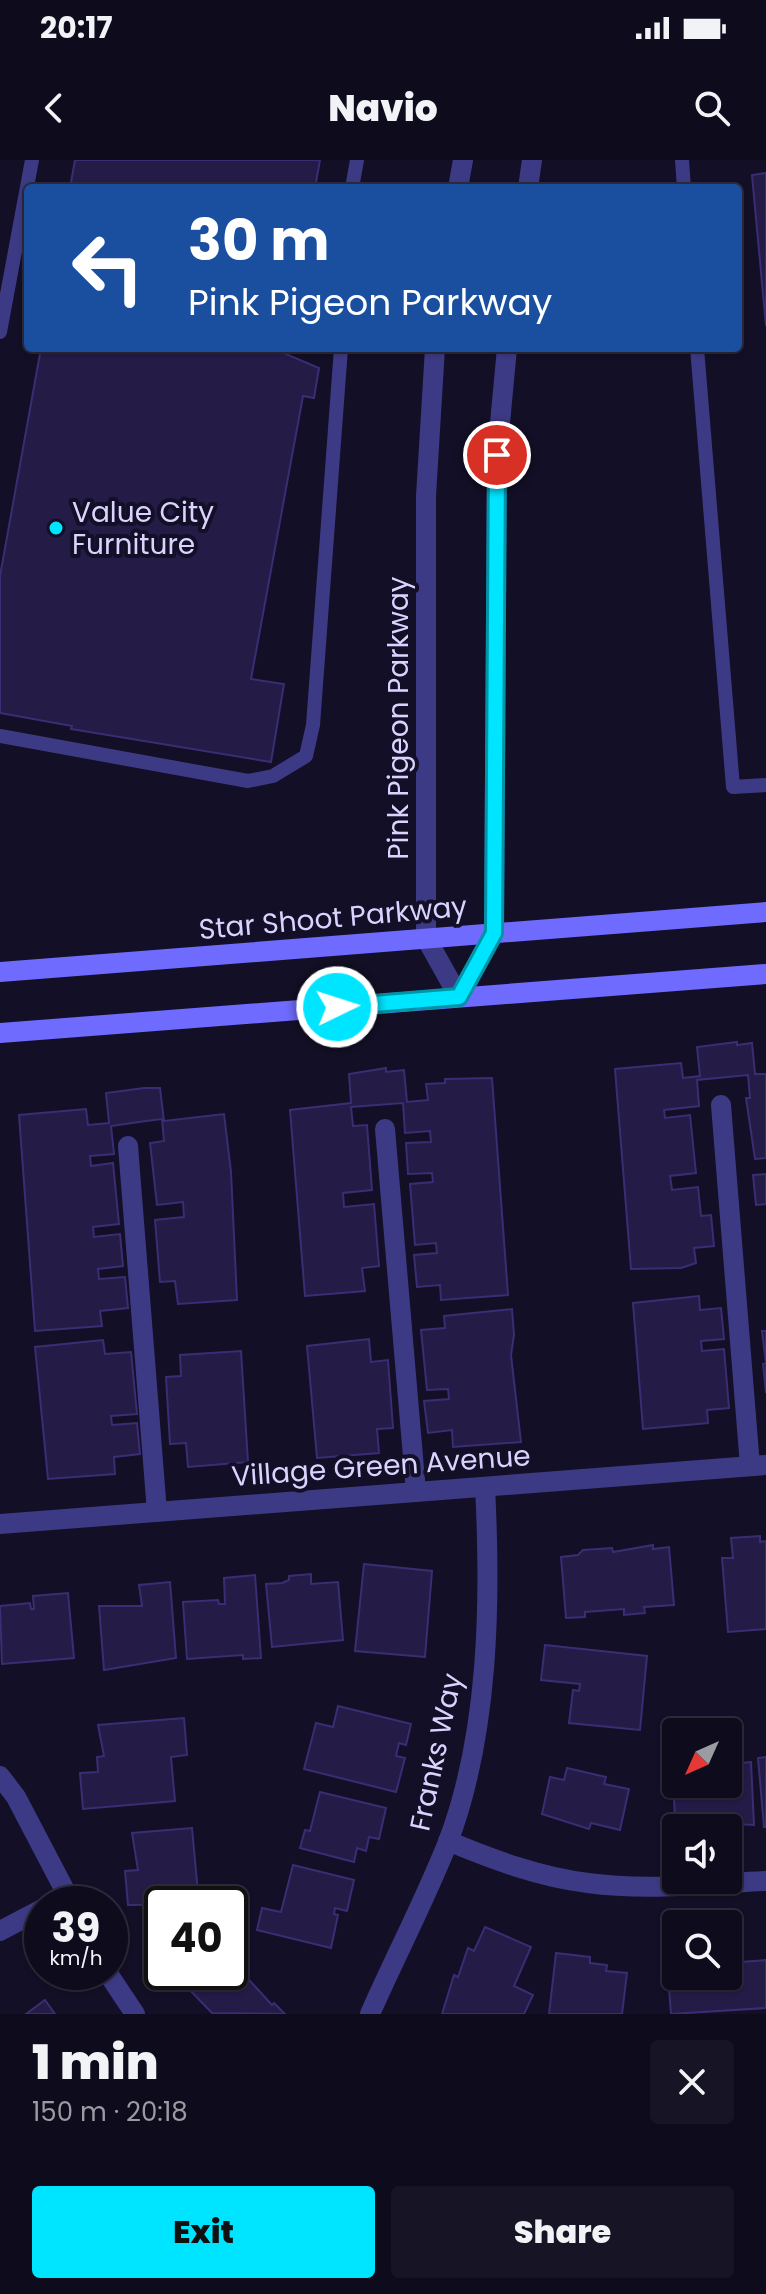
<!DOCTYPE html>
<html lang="en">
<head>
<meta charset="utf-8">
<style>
  body { margin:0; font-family:Poppins,sans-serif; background:#171425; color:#f1f3f6; height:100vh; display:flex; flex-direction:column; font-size:30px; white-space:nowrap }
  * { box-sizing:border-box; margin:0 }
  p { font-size:26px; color:#9b9ba3 }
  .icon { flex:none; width:44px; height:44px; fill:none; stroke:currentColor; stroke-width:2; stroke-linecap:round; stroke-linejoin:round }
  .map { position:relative; height:1854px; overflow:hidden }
  .drawer { display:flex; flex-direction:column; background:#0e0b1c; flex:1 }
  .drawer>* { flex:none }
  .hud { position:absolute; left:24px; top:24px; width:718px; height:168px; border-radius:8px; box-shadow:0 2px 6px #0004,0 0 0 2px #2e2b3b; background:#1a4fa0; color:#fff; overflow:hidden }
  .needle { width:52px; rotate:225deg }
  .fabs { position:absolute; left:662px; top:1558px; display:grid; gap:16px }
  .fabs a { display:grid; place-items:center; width:80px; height:80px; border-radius:8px; background:#0e0b1c; box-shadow:0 2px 6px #0004,0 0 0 2px #2e2b3b; font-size:40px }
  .speed { position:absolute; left:24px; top:1726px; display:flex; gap:16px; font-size:40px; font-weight:700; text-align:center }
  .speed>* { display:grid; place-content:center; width:104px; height:104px; border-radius:50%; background:#0e0b1c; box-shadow:0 2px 6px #0004,0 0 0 2px #2e2b3b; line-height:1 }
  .speed small { font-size:20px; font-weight:400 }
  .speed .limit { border:4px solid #111; border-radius:12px; background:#fff; color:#111 }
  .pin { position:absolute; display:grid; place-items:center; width:68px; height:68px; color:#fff; margin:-34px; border:4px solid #fff; border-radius:50%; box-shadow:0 2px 8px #0007 }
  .me { position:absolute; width:88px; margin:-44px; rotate:86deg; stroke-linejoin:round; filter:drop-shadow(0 0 6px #0008) }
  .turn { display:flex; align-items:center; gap:28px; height:168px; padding:0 32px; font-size:36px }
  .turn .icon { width:104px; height:104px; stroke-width:2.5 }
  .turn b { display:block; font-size:56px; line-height:68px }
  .round { display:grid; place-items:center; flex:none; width:84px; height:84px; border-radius:8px; background:#171425 }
  .head { display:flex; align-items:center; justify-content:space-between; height:136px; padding:0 32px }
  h1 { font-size:48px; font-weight:800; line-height:60px }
  .cta { display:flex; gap:16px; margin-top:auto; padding:16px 32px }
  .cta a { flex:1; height:92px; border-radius:8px; background:#00e5ff; color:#111; font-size:32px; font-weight:800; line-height:92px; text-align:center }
  .cta a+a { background:#171425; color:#f1f3f6 }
  .status { display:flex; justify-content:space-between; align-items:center; height:56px; padding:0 40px; background:#0e0b1c; direction:ltr }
  .status svg { height:22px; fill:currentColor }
  header { display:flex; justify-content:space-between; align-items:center; height:104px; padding:0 32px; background:#0e0b1c; font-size:36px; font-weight:800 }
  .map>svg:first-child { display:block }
</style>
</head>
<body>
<div class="status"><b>20:17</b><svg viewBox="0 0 49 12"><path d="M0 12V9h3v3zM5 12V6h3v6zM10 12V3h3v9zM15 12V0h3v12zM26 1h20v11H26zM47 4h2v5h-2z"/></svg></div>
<header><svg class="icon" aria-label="back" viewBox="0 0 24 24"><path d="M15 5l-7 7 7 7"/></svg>Navio<svg class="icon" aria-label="search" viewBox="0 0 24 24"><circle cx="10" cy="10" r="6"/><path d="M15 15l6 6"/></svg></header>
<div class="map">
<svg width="766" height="1854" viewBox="0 0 766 1854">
  <rect width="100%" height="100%" fill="#130f26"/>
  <!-- building -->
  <g fill="#241b47" stroke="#3b2d73" stroke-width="2">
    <path d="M75,0H320L315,28H70Z"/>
    <path d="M766,13V166L752,15Z"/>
    <path d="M41,188H272L319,208L314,238L303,236L251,519L284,524L271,602L71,569L72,566L0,553V416Z"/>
    <path d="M737,882V885L752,883L755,914H766V998L755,999L746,938H750L748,915L697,920L699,946L664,950L665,958L690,955L696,1013L670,1016L672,1030L698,1027L701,1056L711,1055L714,1086L694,1088L696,1103L681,1108L631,1109L615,909L681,903L683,918L700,916L697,887Z"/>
    <path d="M386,908V912L404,910L407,942L428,940L426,924L445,923V919L492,918L508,1135L441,1140L440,1125L417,1127L414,1095L437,1093L436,1083L415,1085L410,1024L433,1022L432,1013L408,1014L406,983L431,982L430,971L405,973L403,943L351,947L353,966L367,965L372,1030L343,1033L344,1047L374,1044L379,1106L362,1108L365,1131L305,1136L290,950L351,943L349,914Z"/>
    <path d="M144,928H160L164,961L224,954L231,1012L237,1140L178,1144L175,1121L160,1122L155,1060L184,1057L183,1042L157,1045L150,983L164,981L162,959L146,961L111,966L114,994L90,996L91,1006L113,1003L119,1064L93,1067L94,1077L120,1074L123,1106L98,1109L99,1119L125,1117L128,1148L100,1151L102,1166L35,1171L19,955L86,949L88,965L109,963L106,933Z"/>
    <path d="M766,1014V1044L756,1045L753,1015Z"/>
    <path d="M699,1136L700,1150L721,1148L724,1179L701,1181L702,1191L724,1189L729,1248L707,1250L708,1263L643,1269L633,1143Z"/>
    <path d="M512,1149L514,1175L511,1195L521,1282L453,1287L452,1270L428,1273L424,1241L449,1239L448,1229L427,1230L421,1170L445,1168L444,1156Z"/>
    <path d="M762,1171H766V1233L763,1204L766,1203Z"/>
    <path d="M369,1179L371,1202L388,1200L393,1268L377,1269L379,1293L317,1298L307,1186Z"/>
    <path d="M103,1180L105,1194L131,1192L137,1254L111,1256L112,1265L137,1263L140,1294L114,1297L115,1314L48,1319L35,1187Z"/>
    <path d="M241,1191L248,1302L188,1307L186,1283L170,1284L166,1217L181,1216L180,1195Z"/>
    <path d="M760,1376V1382L766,1381V1469L728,1472L722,1398H733L731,1378Z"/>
    <path d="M653,1385V1389L669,1387L674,1445L644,1447L645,1453L624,1455V1449L585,1452V1457L566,1458L561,1397L578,1395L583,1390L612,1388L613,1392Z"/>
    <path d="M364,1404L432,1411L425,1497L355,1491Z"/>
    <path d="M311,1414V1424L338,1422L343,1480L272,1487L266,1424L282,1423L289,1420V1416Z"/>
    <path d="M255,1415L261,1498L243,1499V1495L187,1499L183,1442L218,1440L219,1444H225L224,1418Z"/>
    <path d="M170,1422L176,1498L104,1510L99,1446H142L139,1425Z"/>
    <path d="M68,1433L74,1498L2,1504L0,1446L30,1443L31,1449H34L33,1436Z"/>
    <path d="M545,1485L647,1496L640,1570L569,1563L573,1530L579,1531L580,1524L541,1520Z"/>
    <path d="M338,1546L411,1564L406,1585L399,1583L396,1596L405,1598L396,1632L304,1609L316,1563L333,1567Z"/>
    <path d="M184,1558L187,1595L171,1597L175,1641L83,1649L80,1613L98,1612L97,1597L104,1596L98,1565Z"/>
    <path d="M729,1586L730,1604L751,1602L754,1665L717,1663V1668H676V1674L674,1639L684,1638L683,1624H728Z"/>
    <path d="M766,1597V1667H764L758,1598Z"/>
    <path d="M567,1608L606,1617L604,1624L629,1629L620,1670L591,1663L589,1669L542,1654L550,1617L564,1620Z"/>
    <path d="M320,1632L386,1648L379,1679L369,1677L366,1691L357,1688L354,1702L300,1688L305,1670L310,1671Z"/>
    <path d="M192,1668L199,1744L128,1745L125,1711L138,1710L132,1673Z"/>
    <path d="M293,1705L354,1720L347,1751L335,1748L334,1754L338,1755L331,1788L257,1770L262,1748L281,1752Z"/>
    <path d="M485,1767L531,1787L514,1826L533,1835L524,1854H442L454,1815L458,1817L468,1788L474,1791Z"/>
    <path d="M556,1793L590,1797V1803L607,1805L606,1811L627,1813L622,1854H549Z"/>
    <path d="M230,1799L272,1845L274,1843L285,1854L212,1853L181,1821L191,1812H230Z"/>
    <path d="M766,1800V1848L671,1854L667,1802L676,1801V1816H728V1803Z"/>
    <path d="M45,1840L55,1854H26Z"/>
  </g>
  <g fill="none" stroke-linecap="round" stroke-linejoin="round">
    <!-- lane -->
    <g stroke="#3d3a85" stroke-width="14">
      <path d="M682,0L684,28"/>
      <path d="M352,28L357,0"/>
      <path d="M0,172L32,0"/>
      <path d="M697,188L733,627L766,625"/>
      <path d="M0,576L248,621L273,616L306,596L313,565L341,188"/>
    </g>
    <!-- street -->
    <g stroke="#3d3a85" stroke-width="20">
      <path d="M458,28L463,0"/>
      <path d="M528,28L532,0"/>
      <path d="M435,188L426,336V778L459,837"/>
      <path d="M459,837L494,773L497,295L507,188"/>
      <path d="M721,945L750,1306"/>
      <path d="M385,969L416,1332"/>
      <path d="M128,986L157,1352"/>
      <path d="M0,1364L766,1305"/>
      <path d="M0,1616L16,1637L72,1744"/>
      <path d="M448,1681C494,1700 539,1717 588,1723C647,1731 707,1724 766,1721"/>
      <path d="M0,1771L42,1749"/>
      <path d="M107,1812L135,1854"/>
      <path d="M370,1854C395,1797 425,1740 448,1682C489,1574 491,1441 485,1327"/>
    </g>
    <!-- secondary -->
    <g stroke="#6f6bff" stroke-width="20">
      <path d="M0,812L766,752"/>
      <path d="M0,873L766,814"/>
    </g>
  </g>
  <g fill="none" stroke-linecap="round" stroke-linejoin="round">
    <defs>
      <path id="route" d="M337,847L459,837L494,773L497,295"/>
    </defs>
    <!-- route casing -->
    <use href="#route" stroke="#0095a6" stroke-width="20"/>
    <!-- route -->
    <use href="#route" stroke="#00e5ff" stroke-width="14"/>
  </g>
  <!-- markers -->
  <circle fill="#00e5ff" stroke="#130f26" stroke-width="3" cx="56" cy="368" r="8"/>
  <g text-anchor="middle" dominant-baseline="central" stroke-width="8" stroke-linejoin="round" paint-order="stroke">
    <!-- poi labels -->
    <g font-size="28" fill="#d9d4ff" stroke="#130f26" text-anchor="start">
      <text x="72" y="352">Value City<tspan x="72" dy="32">Furniture</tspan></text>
    </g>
    <!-- street labels -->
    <g font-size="28" fill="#d9d4ff" stroke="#130f26">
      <text transform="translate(398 558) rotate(-90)">Pink Pigeon Parkway</text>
      <text transform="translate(333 758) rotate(-5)">Star Shoot Parkway</text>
      <text transform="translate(381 1306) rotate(-4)">Village Green Avenue</text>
      <text transform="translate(436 1592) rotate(-78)">Franks Way</text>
    </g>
  </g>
</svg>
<div class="fabs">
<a><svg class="needle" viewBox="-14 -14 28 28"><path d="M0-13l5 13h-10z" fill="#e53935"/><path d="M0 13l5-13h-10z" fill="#9b9ba3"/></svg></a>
<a><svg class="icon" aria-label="sound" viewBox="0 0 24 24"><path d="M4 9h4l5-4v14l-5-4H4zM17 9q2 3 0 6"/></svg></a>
<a><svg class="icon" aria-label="search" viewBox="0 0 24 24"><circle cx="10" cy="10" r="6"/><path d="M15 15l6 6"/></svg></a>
</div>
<div class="speed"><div>39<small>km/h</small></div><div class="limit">40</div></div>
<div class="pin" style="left:497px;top:295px;background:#d93025"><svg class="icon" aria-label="arrive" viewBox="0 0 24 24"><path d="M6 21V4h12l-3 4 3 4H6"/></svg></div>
<svg class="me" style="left:337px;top:847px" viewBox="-20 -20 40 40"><circle r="17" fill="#00e5ff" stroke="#fff" stroke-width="3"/><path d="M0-11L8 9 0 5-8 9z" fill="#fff"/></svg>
<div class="hud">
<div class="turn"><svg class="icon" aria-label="left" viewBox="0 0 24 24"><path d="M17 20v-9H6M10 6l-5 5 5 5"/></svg><div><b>30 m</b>Pink Pigeon Parkway</div></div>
</div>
</div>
<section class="drawer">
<div class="head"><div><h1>1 min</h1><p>150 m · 20:18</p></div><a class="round"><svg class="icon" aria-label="close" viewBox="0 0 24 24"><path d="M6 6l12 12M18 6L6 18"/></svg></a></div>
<div class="cta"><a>Exit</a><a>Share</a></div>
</section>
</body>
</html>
